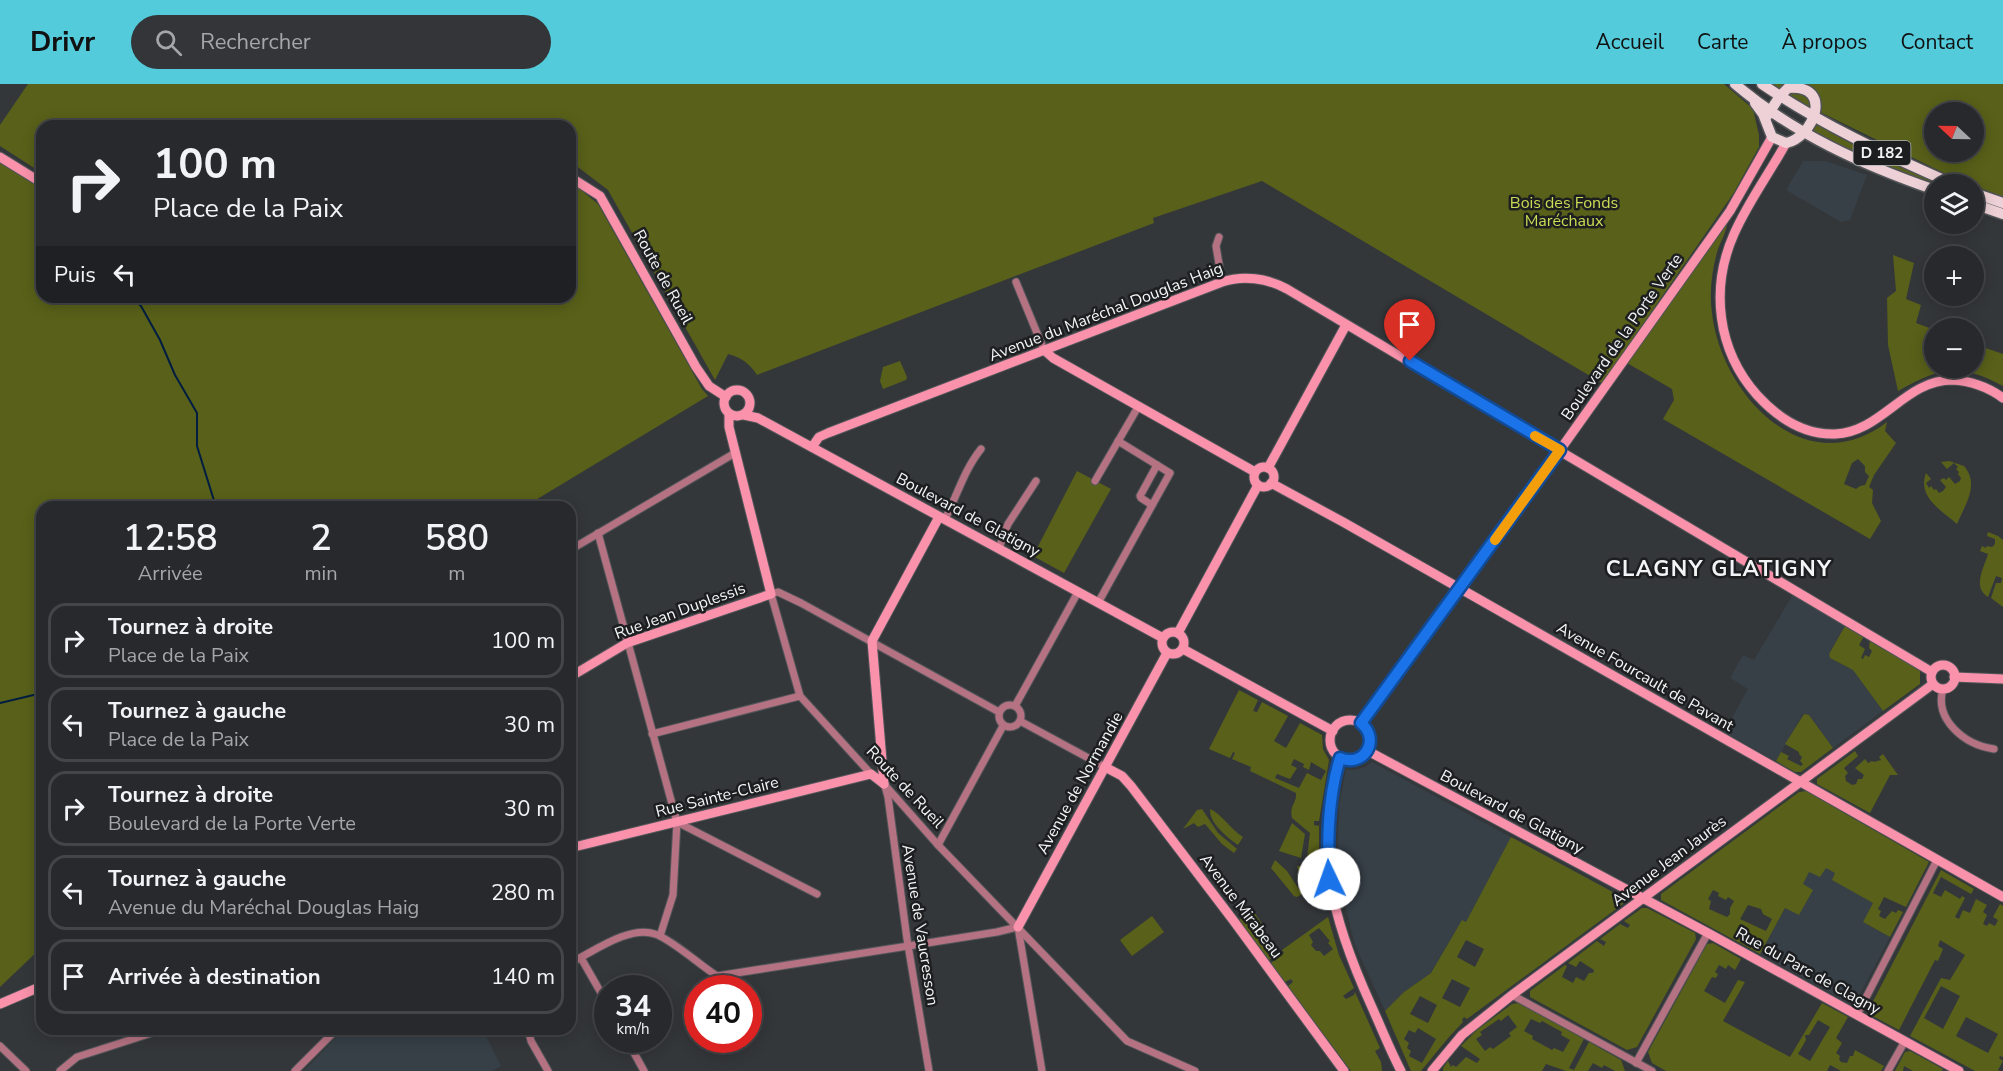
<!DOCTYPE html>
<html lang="fr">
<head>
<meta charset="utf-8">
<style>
  body { margin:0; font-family:"Nunito Sans",sans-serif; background:#333538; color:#f1f3f6; height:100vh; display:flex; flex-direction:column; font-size:22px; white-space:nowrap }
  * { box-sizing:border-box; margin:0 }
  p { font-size:20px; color:#a4a6a9 }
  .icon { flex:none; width:33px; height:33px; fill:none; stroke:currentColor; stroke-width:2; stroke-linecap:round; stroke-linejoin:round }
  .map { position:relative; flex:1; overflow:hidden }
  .details { position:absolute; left:36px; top:417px; width:540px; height:534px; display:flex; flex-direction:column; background:#27292c; border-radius:18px; box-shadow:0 3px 15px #0003,0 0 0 2px #434548 }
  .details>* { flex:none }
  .banner { position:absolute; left:36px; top:36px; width:540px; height:183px; border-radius:18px; box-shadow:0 3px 15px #0003,0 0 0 2px #434548; background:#27292c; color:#f1f3f6; overflow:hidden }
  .needle { width:39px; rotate:292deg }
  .fabs { position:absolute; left:1924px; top:18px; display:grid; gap:12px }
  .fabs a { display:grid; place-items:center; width:60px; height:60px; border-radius:50%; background:#27292c; box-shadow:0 3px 15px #0003,0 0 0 2px #434548; font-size:30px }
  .speed { position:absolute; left:594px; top:891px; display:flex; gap:12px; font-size:30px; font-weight:700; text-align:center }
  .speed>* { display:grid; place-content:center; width:78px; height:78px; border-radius:50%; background:#27292c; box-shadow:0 3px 15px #0003,0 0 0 2px #434548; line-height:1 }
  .speed small { font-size:15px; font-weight:400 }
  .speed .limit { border:9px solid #d22; background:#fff; color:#111 }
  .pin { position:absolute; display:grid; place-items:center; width:51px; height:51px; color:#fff; margin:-62px -26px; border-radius:50% 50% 50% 0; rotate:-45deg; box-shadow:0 0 6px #0007 }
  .pin .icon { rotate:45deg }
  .me { position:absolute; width:66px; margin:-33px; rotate:357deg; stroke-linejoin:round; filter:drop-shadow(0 0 4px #0008) }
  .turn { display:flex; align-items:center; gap:21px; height:126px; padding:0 18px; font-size:27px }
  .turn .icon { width:78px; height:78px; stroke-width:2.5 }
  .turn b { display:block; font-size:42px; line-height:51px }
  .then { display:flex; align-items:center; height:57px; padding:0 18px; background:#0003; gap:12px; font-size:22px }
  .eta { display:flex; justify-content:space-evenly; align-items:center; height:102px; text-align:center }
  .eta b { font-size:36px; font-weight:600; line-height:42px }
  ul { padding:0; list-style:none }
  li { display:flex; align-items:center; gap:18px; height:75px; margin:0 12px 9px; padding:0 6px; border:3px solid #434548; border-radius:18px }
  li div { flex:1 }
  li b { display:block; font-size:22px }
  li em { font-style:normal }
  header { display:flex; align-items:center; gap:36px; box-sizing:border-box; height:84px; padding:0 30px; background:#53cbdb; color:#111 }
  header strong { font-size:28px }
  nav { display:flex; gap:33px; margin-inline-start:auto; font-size:21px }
  .search { width:420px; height:54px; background:#333538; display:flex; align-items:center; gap:15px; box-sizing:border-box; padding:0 21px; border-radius:33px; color:#a4a6a9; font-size:22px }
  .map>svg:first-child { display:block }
</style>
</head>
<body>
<header>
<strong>Drivr</strong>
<div class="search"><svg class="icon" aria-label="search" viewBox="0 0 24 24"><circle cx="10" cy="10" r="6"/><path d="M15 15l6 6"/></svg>Rechercher</div>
<nav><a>Accueil</a><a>Carte</a><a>À propos</a><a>Contact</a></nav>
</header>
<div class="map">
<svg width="2003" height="987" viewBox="0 0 2003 987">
  <rect width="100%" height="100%" fill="#34373a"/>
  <!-- built -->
  <g fill="#373f47">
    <path d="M1803,77H1825L1867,91L1850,136L1841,138L1786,106Z"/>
    <path d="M1793,510L1845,542L1829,569L1830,574L1853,586L1883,627L1833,664L1809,631L1803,630L1776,677L1724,648L1748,605L1730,594L1743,571L1754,576Z"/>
    <path d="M1372,678L1622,813L1623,820L1524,893L1462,837L1431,889L1404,908L1385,927L1355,861L1341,805L1337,773L1339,721L1346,685L1354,686L1365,683Z"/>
    <path d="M1816,767L1888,804L1868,841L1890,853L1854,922L1760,870Z"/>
    <path d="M344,945H474L484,948L501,982L492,987H304Z"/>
  </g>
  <!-- green -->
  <g fill="#586019" fill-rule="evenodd">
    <path d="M28,0H1724L1753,25L1759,51V63L1733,110L1602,299L1262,97L1153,134L1154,139L757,291C749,279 742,274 728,270L715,296L608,106L570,77V42H42V89L0,62V41Z"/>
    <path d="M1773,0H2003V113L1950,92L1812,24L1811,27ZM1935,28H1974V68H1935Z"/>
    <path d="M1816,40C1856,64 1898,82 1942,100H1935L1887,86L1811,49Z"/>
    <path d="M0,78L42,103V213H570V97L598,120L702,305L708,312L524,423H42V863L0,903Z"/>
    <path d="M1727,140C1726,149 1721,157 1718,165C1712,185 1709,208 1712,229C1721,310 1805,401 1887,338L1885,347L1896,359L1874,391L1869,403L1873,406L1872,419L1881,437L1870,455L1663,335L1674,316L1672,305L1627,279ZM1858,375L1865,382V388L1869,392L1865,401L1860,402L1856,405L1844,400L1852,379Z"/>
    <path d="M1893,171L1914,179L1906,215L1921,221L1916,239L1935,246V284H1974V260L2003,270V302C1960,278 1938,284 1898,307L1888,261L1887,214L1896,207Z"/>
    <path d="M900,277L907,293L906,296L883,305L880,297L883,283Z"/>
    <path d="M1949,377L1964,382C1980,400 1965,421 1957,440C1941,426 1917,413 1926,389L1931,395L1926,399L1929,404L1931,402L1934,406L1936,405L1939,409L1943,407L1946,403L1940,396L1944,394L1946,396L1949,393L1955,400L1960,397L1961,394L1958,390L1959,388L1956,385L1958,383L1954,379L1947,385L1941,378Z"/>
    <path d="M1077,387L1111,405L1064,489L1033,472Z"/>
    <path d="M1988,448L1998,452L2003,456V523L1991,514L1996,499H2001L2002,494L1996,492L1988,513C1972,503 1984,484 1988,470L1980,467L1982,462L1986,464L1987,462L1992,463L1995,460V455L1987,452Z"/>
    <path d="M1845,542L1864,552L1859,561L1865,565L1861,574L1863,575L1865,571L1869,573L1872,567L1869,564L1870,556L1920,585V600L1883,627L1853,586L1830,574L1829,570Z"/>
    <path d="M1239,606L1258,616L1253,627L1257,628L1262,618L1288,632L1274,657L1286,664L1300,639L1322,651L1323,665L1329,676L1319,737H1314V741L1319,742V772L1307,774L1310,749L1292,734C1289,721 1297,719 1296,709L1250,687L1251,683L1232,675L1235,669L1233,668L1230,674L1209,665ZM1294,675L1304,680L1303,683L1309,686L1311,678L1326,687L1321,696L1307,689L1299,704L1275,694L1277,690L1290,695L1297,684L1291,681Z"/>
    <path d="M1804,630L1809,631L1833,664L1801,688H1795L1776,677L1781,668L1789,672L1787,675L1801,682L1803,680L1800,677L1802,673L1799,670V668L1785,660Z"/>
    <path d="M1855,667L1858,672L1844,684L1848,689L1845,692L1846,697L1852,701L1856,700L1858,695H1862L1864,691L1855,684L1865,675L1868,679L1872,677L1874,678L1881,676L1879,673L1883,670L1898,691H1890L1870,729L1817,700V695Z"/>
    <path d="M1806,707L1929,778L1906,823L1884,813L1878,825L1881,827L1879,832L1885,835L1892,827L1896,829L1898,826L1903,828L1890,853L1863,838L1873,819L1832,796L1835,789L1826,784L1820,793L1809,788L1803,800L1813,806L1799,831L1785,824L1760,870L1661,816V810L1799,708ZM1713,806L1719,809L1718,812L1726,816L1728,813L1734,817L1730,824V830L1727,833L1709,825L1711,817L1708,815ZM1748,821L1761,825L1763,830L1772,835L1766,847L1740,835Z"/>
    <path d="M1202,725L1218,749L1237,765L1234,769L1222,760L1205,740L1198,743L1194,739L1183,745L1197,726Z"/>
    <path d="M1210,725C1223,731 1230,745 1243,753L1238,761C1227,753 1209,739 1210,725Z"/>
    <path d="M1292,739L1305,750L1301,774L1279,767Z"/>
    <path d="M1511,753L1622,813L1623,820L1467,935L1464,933L1462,936L1463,938L1449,953L1421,987H1411L1385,927L1404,908L1431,889L1462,836L1466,838ZM1466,856L1484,865L1475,883L1457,873ZM1452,895L1470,904L1460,923L1442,914ZM1420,912L1437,921L1428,939L1410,930ZM1418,944L1436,955L1422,979L1409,972L1411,967L1407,964L1409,959L1404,955L1409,946L1415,949Z"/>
    <path d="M1275,776L1287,787L1302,810L1297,813L1294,812L1271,784Z"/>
    <path d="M1297,782H1319L1324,813L1313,815L1311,808L1316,805L1305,786L1299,789Z"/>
    <path d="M1941,786L1974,805L1971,810L1941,793L1933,809L1941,813L1945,806L1960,815L1962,812L1965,814L1955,833L1959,835L1963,826L1970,829L1976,815L1987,821L1983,828L1987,831L1983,840L1987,842L1989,839L1995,842L1998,836L1993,833L2000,820L2003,822V973L2000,972L1999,974L2003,977L1998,986L2000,987H1975L1910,952L1941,894L1950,896L1965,871L1940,856L1938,862L1943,865L1938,877L1935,876L1899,946L1867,929ZM1941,902L1960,912L1943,945L1924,934ZM1966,933L1998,950L1988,969L1956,952Z"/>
    <path d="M1642,824H1647L1695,849L1696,855L1637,963L1627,966L1530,913V907L1565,881L1567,882L1562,893L1573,899L1576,893L1584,897L1589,889H1593L1594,886L1580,877L1576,883L1568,879L1597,857L1604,862L1606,858L1600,855L1620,840L1628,844L1630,841L1624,837Z"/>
    <path d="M1249,827H1253L1263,841L1256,846L1275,871L1269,876L1239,836Z"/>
    <path d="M1152,832L1164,848L1132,872L1120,856Z"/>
    <path d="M1328,833L1339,871L1354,904L1343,912L1346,915L1354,911L1355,908L1380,964L1375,967L1381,978L1382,987H1351L1288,902L1293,898L1291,895L1285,898L1271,879L1284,869L1282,866ZM1319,844L1330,857L1328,859L1333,865L1324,872L1320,867H1316L1311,861L1313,858L1309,851Z"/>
    <path d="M1713,859L1741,875L1735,886L1728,881L1726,885L1719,881L1715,888L1718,890L1716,894L1712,893L1704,907L1725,919L1738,896L1745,898L1723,937L1790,973L1822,919L1848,933L1836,954L1842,959L1836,969L1840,972L1839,975L1841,978L1847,979L1850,972H1853L1855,966L1884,982L1881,987H1841L1830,981L1827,987H1666L1652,979L1648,968L1707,860ZM1818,936L1830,943L1810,977L1798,970L1806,956L1805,951H1809Z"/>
    <path d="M1518,919L1584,955L1569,984L1574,986L1589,958L1621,976L1625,987H1615L1604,981L1602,984L1593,979L1588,987H1566L1546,980L1542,987H1443V984L1448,977L1451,983L1453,981L1456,983L1466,973L1477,979L1480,975L1461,962L1477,946L1512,920ZM1508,931L1517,943L1509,949L1511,952L1493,965L1490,963L1485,967L1476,955L1482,951L1480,948L1499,935L1501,937ZM1531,935L1540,939L1542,937L1562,948L1561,951L1570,956L1563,968L1554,964L1552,966L1532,955L1533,952L1524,947Z"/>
    <path d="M1910,967L1943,985L1942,987H1913L1904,982L1903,987H1895L1905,968Z"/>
  </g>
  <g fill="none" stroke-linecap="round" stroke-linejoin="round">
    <!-- stream -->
    <g stroke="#011d41" stroke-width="2">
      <path d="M130,213L141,222L160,256L175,291L197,329V362L216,423"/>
      <path d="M0,619L42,609"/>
    </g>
    <defs>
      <g id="street">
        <path d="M1219,153L1216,162L1222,198"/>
        <path d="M1016,198L1044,266"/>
        <path d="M1095,397L1138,323"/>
        <path d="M1152,421L1141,414L1140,412L1157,381"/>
        <path d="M945,435C957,412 964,386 981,365"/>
        <path d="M598,449L677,738L673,811L660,852"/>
        <path d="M999,464L1008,440L1036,397"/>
        <path d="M570,466L735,369"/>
        <path d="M1098,519L1170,389L1118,357"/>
        <path d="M1943,605C1934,636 1965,661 1994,665"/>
        <circle cx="1010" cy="632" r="11"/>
        <path d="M1015,622L1078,508"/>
        <path d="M1020,637L1105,683"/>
        <path d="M652,650L800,612"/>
        <path d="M871,690L800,612L771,510L778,508L801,519L999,628"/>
        <path d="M884,700L938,761L1127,957L1195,987"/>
        <path d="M885,702L888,713L907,855L929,987"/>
        <path d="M677,738L817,810"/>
        <path d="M938,761L1003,642"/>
        <path d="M1018,843L1042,987"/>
        <path d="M581,874L608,921"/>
        <path d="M570,879C593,868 629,841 655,850C671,855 701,882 717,892L997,848L1018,843"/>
        <path d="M1512,911L1652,987"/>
        <path d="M1857,931L1937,776"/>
        <path d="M528,945L531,957L548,987"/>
        <path d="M627,956L644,987"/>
        <path d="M0,962L26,987"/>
        <path d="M1636,979L1708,849"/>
        <path d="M60,987L77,973L164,945"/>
        <path d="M295,987L337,945"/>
        <path d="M1888,987L1905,957"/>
      </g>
      <g id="secondary">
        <path d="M1786,59C1769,90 1748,118 1734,150C1710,204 1717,266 1757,311C1778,334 1803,351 1835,350C1882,348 1905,296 1952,296C1971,297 1988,303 2003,314"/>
        <path d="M0,73L42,99"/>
        <path d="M570,93L600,112L696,283L709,302L726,313"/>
        <path d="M1044,266L1053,274L1255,388"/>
        <circle cx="737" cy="319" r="13"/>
        <path d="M744,331L758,334L1163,554"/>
        <path d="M812,363L819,353L828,349L1222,198C1243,191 1267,194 1287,205L1932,588"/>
        <circle cx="1264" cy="393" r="10"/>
        <path d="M1268,384L1346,241"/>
        <path d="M1271,399L1343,438L2003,813"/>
        <circle cx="1173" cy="559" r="11"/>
        <path d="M1178,549L1258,401"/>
        <path d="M1183,565L1333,647"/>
        <circle cx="1943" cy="593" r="12"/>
        <path d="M570,593L627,559L771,510L729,343V330"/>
        <path d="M1954,593L2003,595"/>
        <circle cx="1350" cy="656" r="20"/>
        <path d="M1361,639L1555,373L1730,127L1772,53"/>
        <path d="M1368,667L1708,849L1959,987"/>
        <path d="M1340,674C1313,767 1332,835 1371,921C1381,943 1390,966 1401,987"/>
        <path d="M1105,683L1122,692L1131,702L1233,836L1344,987"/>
        <path d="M884,700L872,557L939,433"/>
        <path d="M570,764L871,690L884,700"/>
        <path d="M1018,843L1167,569"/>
        <path d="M0,920L42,902"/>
        <path d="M1432,987L1462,951L1512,911L1933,600"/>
      </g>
      <g id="primary">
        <path d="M1735,0C1794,50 1863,81 1935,106"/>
        <path d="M1762,0C1822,41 1887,71 1953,100"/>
        <path d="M1755,19L1763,30L1772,53L1786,59C1812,55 1836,0 1788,4L1780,12L1765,35"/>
        <path d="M1974,109L2003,119"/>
        <path d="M1974,120L2003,130"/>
      </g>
    </defs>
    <!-- street casing -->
    <use href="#street" stroke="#525558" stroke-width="9"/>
    <!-- secondary casing -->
    <use href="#secondary" stroke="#525558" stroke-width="11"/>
    <!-- primary casing -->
    <use href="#primary" stroke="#525558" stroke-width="13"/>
    <!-- street -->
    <use href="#street" stroke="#b47282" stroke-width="7"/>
    <!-- secondary -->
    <use href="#secondary" stroke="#fa92ac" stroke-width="9"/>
    <!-- primary -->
    <use href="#primary" stroke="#edd1d7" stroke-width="10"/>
  </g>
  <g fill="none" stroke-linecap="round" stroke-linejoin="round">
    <defs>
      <path id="route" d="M1329,795C1327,754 1328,713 1340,674C1364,684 1381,656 1361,639L1560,366L1410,277"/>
    </defs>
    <!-- route casing -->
    <use href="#route" stroke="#114b97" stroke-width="15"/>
    <!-- route -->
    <use href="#route" stroke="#1a73e8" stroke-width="10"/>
    <!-- slow -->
    <path stroke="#f59e0b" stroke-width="10" d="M1495,456L1560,366L1535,352"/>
  </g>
  <g text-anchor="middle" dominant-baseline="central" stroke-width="5" stroke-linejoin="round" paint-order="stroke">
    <!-- shield labels -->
    <rect fill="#1d1e20" stroke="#b2b4b6" stroke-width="1.5" x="1853.5" y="57" width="57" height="24" rx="4.5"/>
    <g font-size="15" font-weight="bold" fill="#f2f5f6">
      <text x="1882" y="69">D 182</text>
    </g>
    <!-- park labels -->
    <g font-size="16" fill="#ccdc55" stroke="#1d1e20">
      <text x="1564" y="119">Bois des Fonds<tspan x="1564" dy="18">Maréchaux</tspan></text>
    </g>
    <!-- street labels -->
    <g font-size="16" fill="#f2f5f6" stroke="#1d1e20">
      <text transform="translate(663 193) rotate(61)">Route de Rueil</text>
      <text transform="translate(1106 228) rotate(-21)">Avenue du Maréchal Douglas Haig</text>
      <text transform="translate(1622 253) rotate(-55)">Boulevard de la Porte Verte</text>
      <text transform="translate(968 431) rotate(28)">Boulevard de Glatigny</text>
      <text transform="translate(680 527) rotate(-20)">Rue Jean Duplessis</text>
      <text transform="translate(1645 593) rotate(30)">Avenue Fourcault de Pavant</text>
      <text transform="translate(1080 699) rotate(-61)">Avenue de Normandie</text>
      <text transform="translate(905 703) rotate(47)">Route de Rueil</text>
      <text transform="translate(717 713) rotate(-14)">Rue Sainte-Claire</text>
      <text transform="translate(1512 728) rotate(28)">Boulevard de Glatigny</text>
      <text transform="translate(1669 777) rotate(-37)">Avenue Jean Jaurès</text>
      <text transform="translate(1241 822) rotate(53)">Avenue Mirabeau</text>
      <text transform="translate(920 841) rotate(81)">Avenue de Vaucresson</text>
      <text transform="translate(1808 887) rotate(29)">Rue du Parc de Clagny</text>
    </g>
    <!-- district labels -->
    <g font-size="22" font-weight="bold" letter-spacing="1.5" fill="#f2f5f6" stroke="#1d1e20">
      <text x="1719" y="485">CLAGNY GLATIGNY</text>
    </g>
  </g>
</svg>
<div class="fabs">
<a><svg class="needle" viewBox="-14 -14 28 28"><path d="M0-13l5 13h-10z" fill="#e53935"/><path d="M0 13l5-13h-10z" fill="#a4a6a9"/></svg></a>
<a><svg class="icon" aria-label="layers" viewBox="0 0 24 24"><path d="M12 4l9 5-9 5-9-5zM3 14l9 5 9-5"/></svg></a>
<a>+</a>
<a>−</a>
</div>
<div class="speed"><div>34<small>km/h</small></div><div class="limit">40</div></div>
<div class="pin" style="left:1410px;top:277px;background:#d93025"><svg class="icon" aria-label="arrive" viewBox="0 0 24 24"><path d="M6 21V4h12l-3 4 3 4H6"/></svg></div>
<svg class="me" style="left:1329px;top:795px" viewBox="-20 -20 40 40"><circle r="19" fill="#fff"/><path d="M0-13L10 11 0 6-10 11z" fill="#1a73e8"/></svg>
<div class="banner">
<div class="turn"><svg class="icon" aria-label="right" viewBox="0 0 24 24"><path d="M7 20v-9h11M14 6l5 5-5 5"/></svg><div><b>100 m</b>Place de la Paix</div></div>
<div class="then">Puis<svg class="icon" aria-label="left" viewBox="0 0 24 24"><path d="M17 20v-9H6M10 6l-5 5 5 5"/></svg></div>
</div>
<section class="details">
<div class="eta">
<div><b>12:58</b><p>Arrivée</p></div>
<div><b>2</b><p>min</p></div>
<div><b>580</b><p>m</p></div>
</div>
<ul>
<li><svg class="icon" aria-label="right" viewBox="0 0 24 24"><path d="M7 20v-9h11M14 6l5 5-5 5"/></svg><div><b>Tournez à droite</b><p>Place de la Paix</p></div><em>100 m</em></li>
<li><svg class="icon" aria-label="left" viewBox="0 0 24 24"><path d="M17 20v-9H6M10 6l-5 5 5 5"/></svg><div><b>Tournez à gauche</b><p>Place de la Paix</p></div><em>30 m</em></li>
<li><svg class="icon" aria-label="right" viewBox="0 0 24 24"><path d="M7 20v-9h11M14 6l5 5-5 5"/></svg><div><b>Tournez à droite</b><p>Boulevard de la Porte Verte</p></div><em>30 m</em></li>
<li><svg class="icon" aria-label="left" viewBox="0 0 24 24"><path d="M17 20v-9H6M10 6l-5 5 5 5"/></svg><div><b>Tournez à gauche</b><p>Avenue du Maréchal Douglas Haig</p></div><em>280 m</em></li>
<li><svg class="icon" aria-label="arrive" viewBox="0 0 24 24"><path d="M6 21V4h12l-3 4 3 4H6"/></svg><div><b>Arrivée à destination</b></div><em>140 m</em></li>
</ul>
</section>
</div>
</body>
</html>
